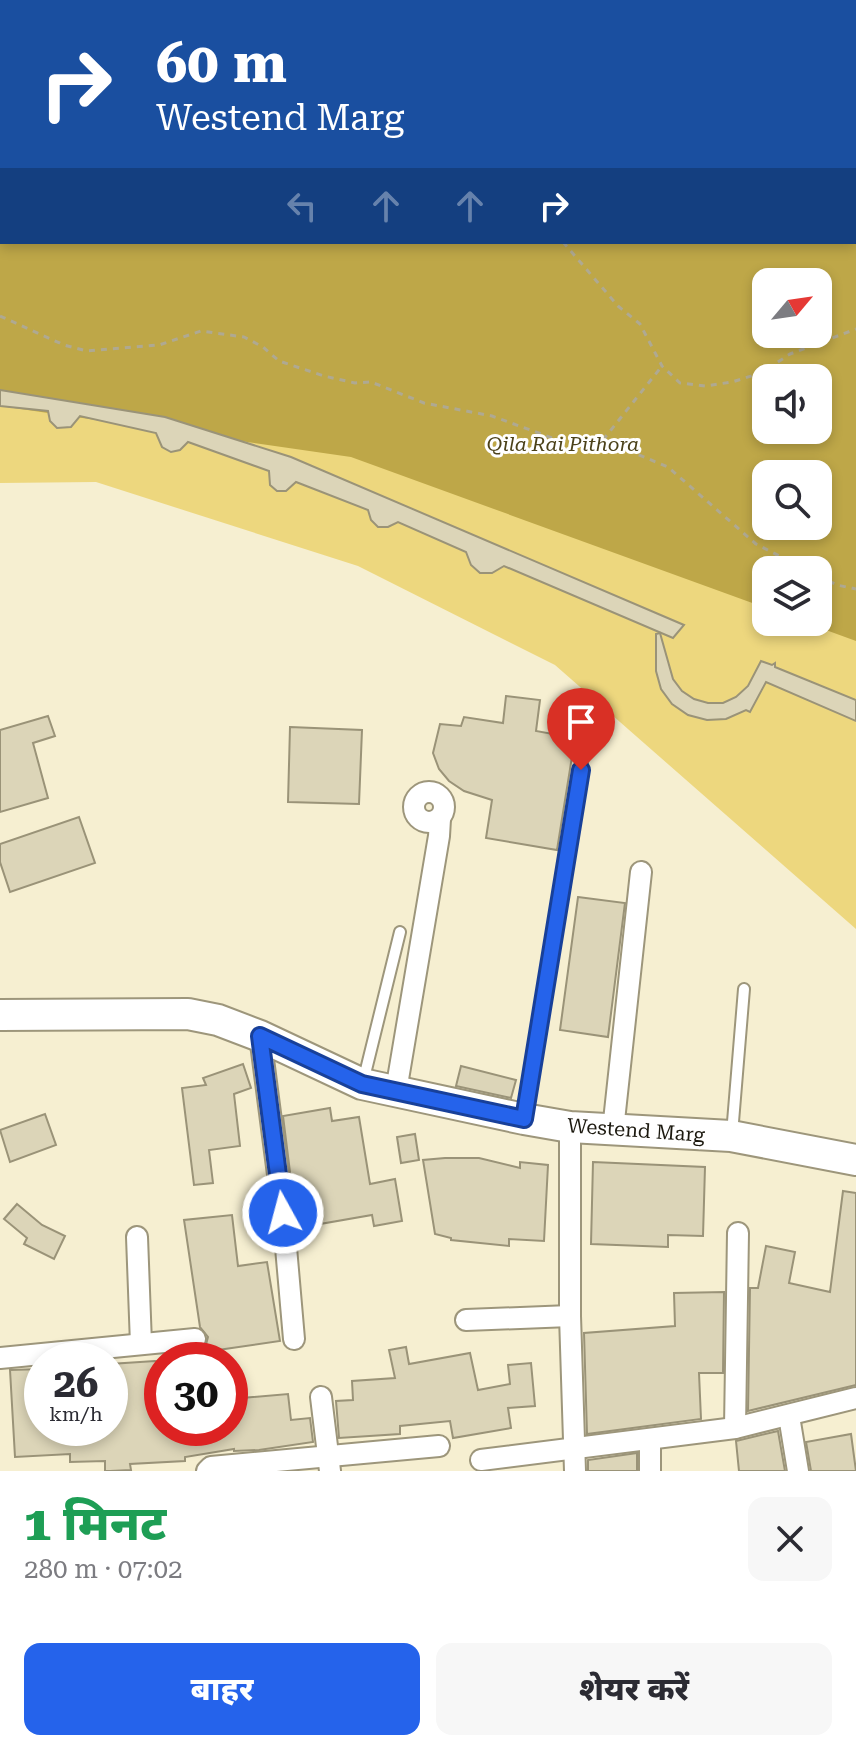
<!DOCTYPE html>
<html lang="hi">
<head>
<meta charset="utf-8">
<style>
  body { margin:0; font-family:"Roboto Serif","Noto Sans Devanagari",serif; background:#f7f7f7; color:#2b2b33; height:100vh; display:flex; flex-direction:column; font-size:30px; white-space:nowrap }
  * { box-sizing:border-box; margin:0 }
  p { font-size:26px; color:#7c7c81 }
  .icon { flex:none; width:44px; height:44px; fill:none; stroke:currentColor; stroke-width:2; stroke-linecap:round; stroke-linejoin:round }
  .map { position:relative; height:1471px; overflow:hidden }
  .panel { display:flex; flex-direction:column; background:#fff; flex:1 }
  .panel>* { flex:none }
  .top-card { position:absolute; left:0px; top:0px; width:856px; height:244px; box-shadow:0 4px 12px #0003; background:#1a4fa0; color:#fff; overflow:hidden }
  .needle { width:52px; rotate:61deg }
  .tools { position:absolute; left:752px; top:268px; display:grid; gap:16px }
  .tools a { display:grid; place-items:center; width:80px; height:80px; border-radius:16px; background:#fff; box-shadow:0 4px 12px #0003; font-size:40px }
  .speed { position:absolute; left:24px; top:1342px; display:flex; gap:16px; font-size:40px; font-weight:700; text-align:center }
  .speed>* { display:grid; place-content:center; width:104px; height:104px; border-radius:50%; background:#fff; box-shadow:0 4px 12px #0003; line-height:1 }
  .speed small { font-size:20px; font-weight:400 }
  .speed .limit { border:12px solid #d22; background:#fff; color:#111 }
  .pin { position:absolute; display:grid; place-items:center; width:68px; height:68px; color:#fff; margin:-82px -34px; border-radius:50% 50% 50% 0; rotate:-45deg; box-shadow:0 0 8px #0007 }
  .pin .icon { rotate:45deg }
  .me { position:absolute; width:88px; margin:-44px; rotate:353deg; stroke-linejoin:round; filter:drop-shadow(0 0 6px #0008) }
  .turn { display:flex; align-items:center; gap:28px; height:168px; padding:0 24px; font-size:36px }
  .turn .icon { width:104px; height:104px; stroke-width:2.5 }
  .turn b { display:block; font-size:56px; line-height:68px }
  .lanes { display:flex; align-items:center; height:76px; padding:0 24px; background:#0003; justify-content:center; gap:40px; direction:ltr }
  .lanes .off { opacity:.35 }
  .round { display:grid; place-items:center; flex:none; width:84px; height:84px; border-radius:16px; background:#f7f7f7 }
  .overview { display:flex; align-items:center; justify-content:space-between; height:136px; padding:0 24px }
  h1 { font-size:48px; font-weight:800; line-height:60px; color:#1e9e55 }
  .primary-button { display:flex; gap:16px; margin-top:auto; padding:16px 24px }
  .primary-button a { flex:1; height:92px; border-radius:16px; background:#2563eb; color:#fff; font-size:32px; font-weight:800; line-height:92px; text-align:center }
  .primary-button a+a { background:#f7f7f7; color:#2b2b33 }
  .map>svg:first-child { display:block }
</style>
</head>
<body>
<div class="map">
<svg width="856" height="1471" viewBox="0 0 856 1471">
  <rect width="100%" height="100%" fill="#f6efd1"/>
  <!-- green -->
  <path fill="#edd77e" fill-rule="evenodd" d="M0,0H856V929L555,665L358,566L96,482L0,483ZM2,2H854V242H2ZM766,282H818V334H766ZM766,378H818V430H766ZM766,474H818V526H766ZM766,570H818V622H766Z"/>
  <!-- forest -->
  <path fill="#bea748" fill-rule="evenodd" d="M0,0H856V641L804,622H818V570H766V608L351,457L0,406ZM2,2H854V242H2ZM766,282H818V334H766ZM766,378H818V430H766ZM766,474H818V526H766Z"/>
  <!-- building -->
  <g fill="#dcd5b8" stroke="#9a9378" stroke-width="2">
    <path d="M0,390L165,417L291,457L684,625L673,638L504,566L492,573H480L471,565L466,552L398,522L388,527H378L371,520L368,510L296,482L286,491H277L270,485L269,471L188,442L180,450L171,452L162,447L156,433L80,416L71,427L57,428L50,421L48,411L0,406Z"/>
    <path d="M660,633L673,679L682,691L694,699L708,703H723L736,697L748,686L761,661L772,665L775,663V667L856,700V721L766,682L750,712L746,710L726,719L707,720L688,715L672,704L661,689L656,671V634Z"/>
    <path d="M506,696L540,700L536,731L575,738L557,850L486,838L492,800L464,791L449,781L439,769L433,753L440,724L461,726L464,717L503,723Z"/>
    <path d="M48,716L55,736L33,743L48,798L0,812V730Z"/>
    <path d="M290,727L362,730L359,804L288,802Z"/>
    <path d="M79,817L95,863L10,892L0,862V844Z"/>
    <path d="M578,897L625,903L608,1037L560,1030Z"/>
    <path d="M243,1064L251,1088L234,1094L240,1146L209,1150L213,1183L194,1185L182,1088L206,1085L203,1078Z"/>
    <path d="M461,1066L516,1080L511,1098L456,1086Z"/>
    <path d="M330,1108L332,1121L359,1117L370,1184L395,1179L402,1221L374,1226L372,1215L297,1228L283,1116Z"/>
    <path d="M45,1114L56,1145L10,1162L0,1130Z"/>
    <path d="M415,1134L419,1160L401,1163L397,1137Z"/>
    <path d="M445,1158H479L520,1168V1162L548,1165L544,1241L509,1239V1246L451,1240V1238L435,1234L423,1160Z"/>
    <path d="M593,1162L705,1167L703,1236L668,1235V1247L591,1244Z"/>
    <path d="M843,1191L856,1193V1385L748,1411L750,1288H758L766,1246L795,1252L789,1283L830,1292Z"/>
    <path d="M17,1204L42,1225L65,1236L54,1259L24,1244L27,1238L4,1219Z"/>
    <path d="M232,1215L238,1266L267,1262L280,1341L204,1352L208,1337L200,1327L184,1220Z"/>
    <path d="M724,1292L723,1373H699L701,1419L587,1434L584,1333L675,1326L674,1293Z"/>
    <path d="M406,1347L409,1364L470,1353L478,1390L510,1384L508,1365L531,1363L535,1406L508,1408L511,1428L453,1438L450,1421L400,1426V1434L339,1438L336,1401L353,1400L352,1381L395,1378L389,1350Z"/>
    <path d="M155,1361L162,1363V1428H230V1399L288,1394L291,1420L310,1418L313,1442L259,1450L234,1451V1449L185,1457V1461L130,1464L131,1470L110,1471H105V1461L70,1462V1454L15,1457L10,1370L42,1369V1428H110V1364Z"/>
    <path d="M778,1431L785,1471H739L736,1441Z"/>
    <path d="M851,1434L856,1471H811L806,1442Z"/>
    <path d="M637,1453V1471H588V1460Z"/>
  </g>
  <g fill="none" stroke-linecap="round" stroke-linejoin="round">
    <defs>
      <g id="lane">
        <path d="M363,1082L400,932"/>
        <path d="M524,1117L586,738"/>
        <path d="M732,1134L744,989"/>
      </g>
      <g id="street">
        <circle cx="429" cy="807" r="15"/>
        <path d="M260,1036L283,1213L294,1339"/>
        <path d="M396,1091L439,836L440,819"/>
        <path d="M570,1127V1316L575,1471"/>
        <path d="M613,1130L641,872"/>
        <path d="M137,1237L141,1344"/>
        <path d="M466,1320L570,1316"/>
        <path d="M0,1358L195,1339"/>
        <path d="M321,1397L330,1471"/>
        <path d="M789,1416L798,1471"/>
        <path d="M735,1428L738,1233"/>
        <path d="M650,1439V1471"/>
        <path d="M481,1460L735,1428L856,1398"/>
        <path d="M207,1471L211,1467L439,1446"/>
      </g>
      <path id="secondary" d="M0,1015L188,1014L218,1020L260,1036L362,1084L524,1119L570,1127L731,1136L856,1160"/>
    </defs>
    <!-- lane casing -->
    <use href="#lane" stroke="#9d967b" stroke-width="14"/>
    <!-- street casing -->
    <use href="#street" stroke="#9d967b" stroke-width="24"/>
    <!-- secondary casing -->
    <use href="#secondary" stroke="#9d967b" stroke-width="34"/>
    <!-- path -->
    <g stroke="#afa992" stroke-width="3" stroke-dasharray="6 6" stroke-linecap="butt">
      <path d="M758,0V2"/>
      <path d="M563,242L618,306L640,324L662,366L680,383L705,386L732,382L761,373L790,354L856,329"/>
      <path d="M0,316L64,345L87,351L159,345L201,331L244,337L263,347L279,361L324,376L355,383L371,382L424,403L492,416L555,439L603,440L668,467L756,544L807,570"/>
      <path d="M603,440L662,366"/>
      <path d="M818,576L837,585L856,589"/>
    </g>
    <!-- lane -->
    <use href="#lane" stroke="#fff" stroke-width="10"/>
    <!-- street -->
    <use href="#street" stroke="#fff" stroke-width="20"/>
    <!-- secondary -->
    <use href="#secondary" stroke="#fff" stroke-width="30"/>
  </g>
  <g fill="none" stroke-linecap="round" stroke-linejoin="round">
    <defs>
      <path id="route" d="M283,1213L260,1036L362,1084L524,1119L581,770"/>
    </defs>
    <!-- route casing -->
    <use href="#route" stroke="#184099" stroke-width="20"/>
    <!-- route -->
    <use href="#route" stroke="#2563eb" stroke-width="14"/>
  </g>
  <g text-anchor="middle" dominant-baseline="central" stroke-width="6" stroke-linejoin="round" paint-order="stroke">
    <!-- park labels -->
    <g font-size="20" font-style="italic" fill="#4c421a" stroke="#fff">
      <text x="563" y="444">Qila Rai Pithora</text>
    </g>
    <!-- street labels -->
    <g font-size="20" fill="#1c190f" stroke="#fff">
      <text transform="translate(636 1130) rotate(4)">Westend Marg</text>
    </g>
  </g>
</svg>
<div class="tools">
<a><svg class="needle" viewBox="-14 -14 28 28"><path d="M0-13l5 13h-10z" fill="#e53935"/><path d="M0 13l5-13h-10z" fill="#7c7c81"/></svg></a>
<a><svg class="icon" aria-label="sound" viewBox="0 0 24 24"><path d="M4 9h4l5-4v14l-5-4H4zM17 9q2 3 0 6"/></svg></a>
<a><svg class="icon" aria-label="search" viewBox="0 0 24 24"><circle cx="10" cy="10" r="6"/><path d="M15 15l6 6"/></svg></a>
<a><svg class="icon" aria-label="layers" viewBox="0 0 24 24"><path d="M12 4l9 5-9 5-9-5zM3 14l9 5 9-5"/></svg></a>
</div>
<div class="speed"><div>26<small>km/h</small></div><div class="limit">30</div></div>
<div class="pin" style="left:581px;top:770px;background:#d93025"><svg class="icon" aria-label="arrive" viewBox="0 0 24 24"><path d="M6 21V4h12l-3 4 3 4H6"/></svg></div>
<svg class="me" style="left:283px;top:1213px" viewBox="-20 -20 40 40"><circle r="17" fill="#2563eb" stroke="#fff" stroke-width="3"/><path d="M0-11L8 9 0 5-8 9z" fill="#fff"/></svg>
<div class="top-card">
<div class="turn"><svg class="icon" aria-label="right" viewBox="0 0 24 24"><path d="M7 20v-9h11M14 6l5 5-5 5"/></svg><div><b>60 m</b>Westend Marg</div></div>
<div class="lanes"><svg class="icon off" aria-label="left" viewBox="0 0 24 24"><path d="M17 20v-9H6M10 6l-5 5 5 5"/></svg><svg class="icon off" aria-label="ahead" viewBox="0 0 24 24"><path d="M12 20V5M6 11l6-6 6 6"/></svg><svg class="icon off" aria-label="ahead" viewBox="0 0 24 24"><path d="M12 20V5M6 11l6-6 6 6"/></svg><svg class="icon" aria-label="right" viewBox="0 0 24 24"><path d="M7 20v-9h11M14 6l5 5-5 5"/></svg></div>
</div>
</div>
<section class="panel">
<div class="overview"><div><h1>1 मिनट</h1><p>280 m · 07:02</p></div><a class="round"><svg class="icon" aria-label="close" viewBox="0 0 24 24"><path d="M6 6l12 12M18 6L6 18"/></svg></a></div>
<div class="primary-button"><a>बाहर</a><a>शेयर करें</a></div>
</section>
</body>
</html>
